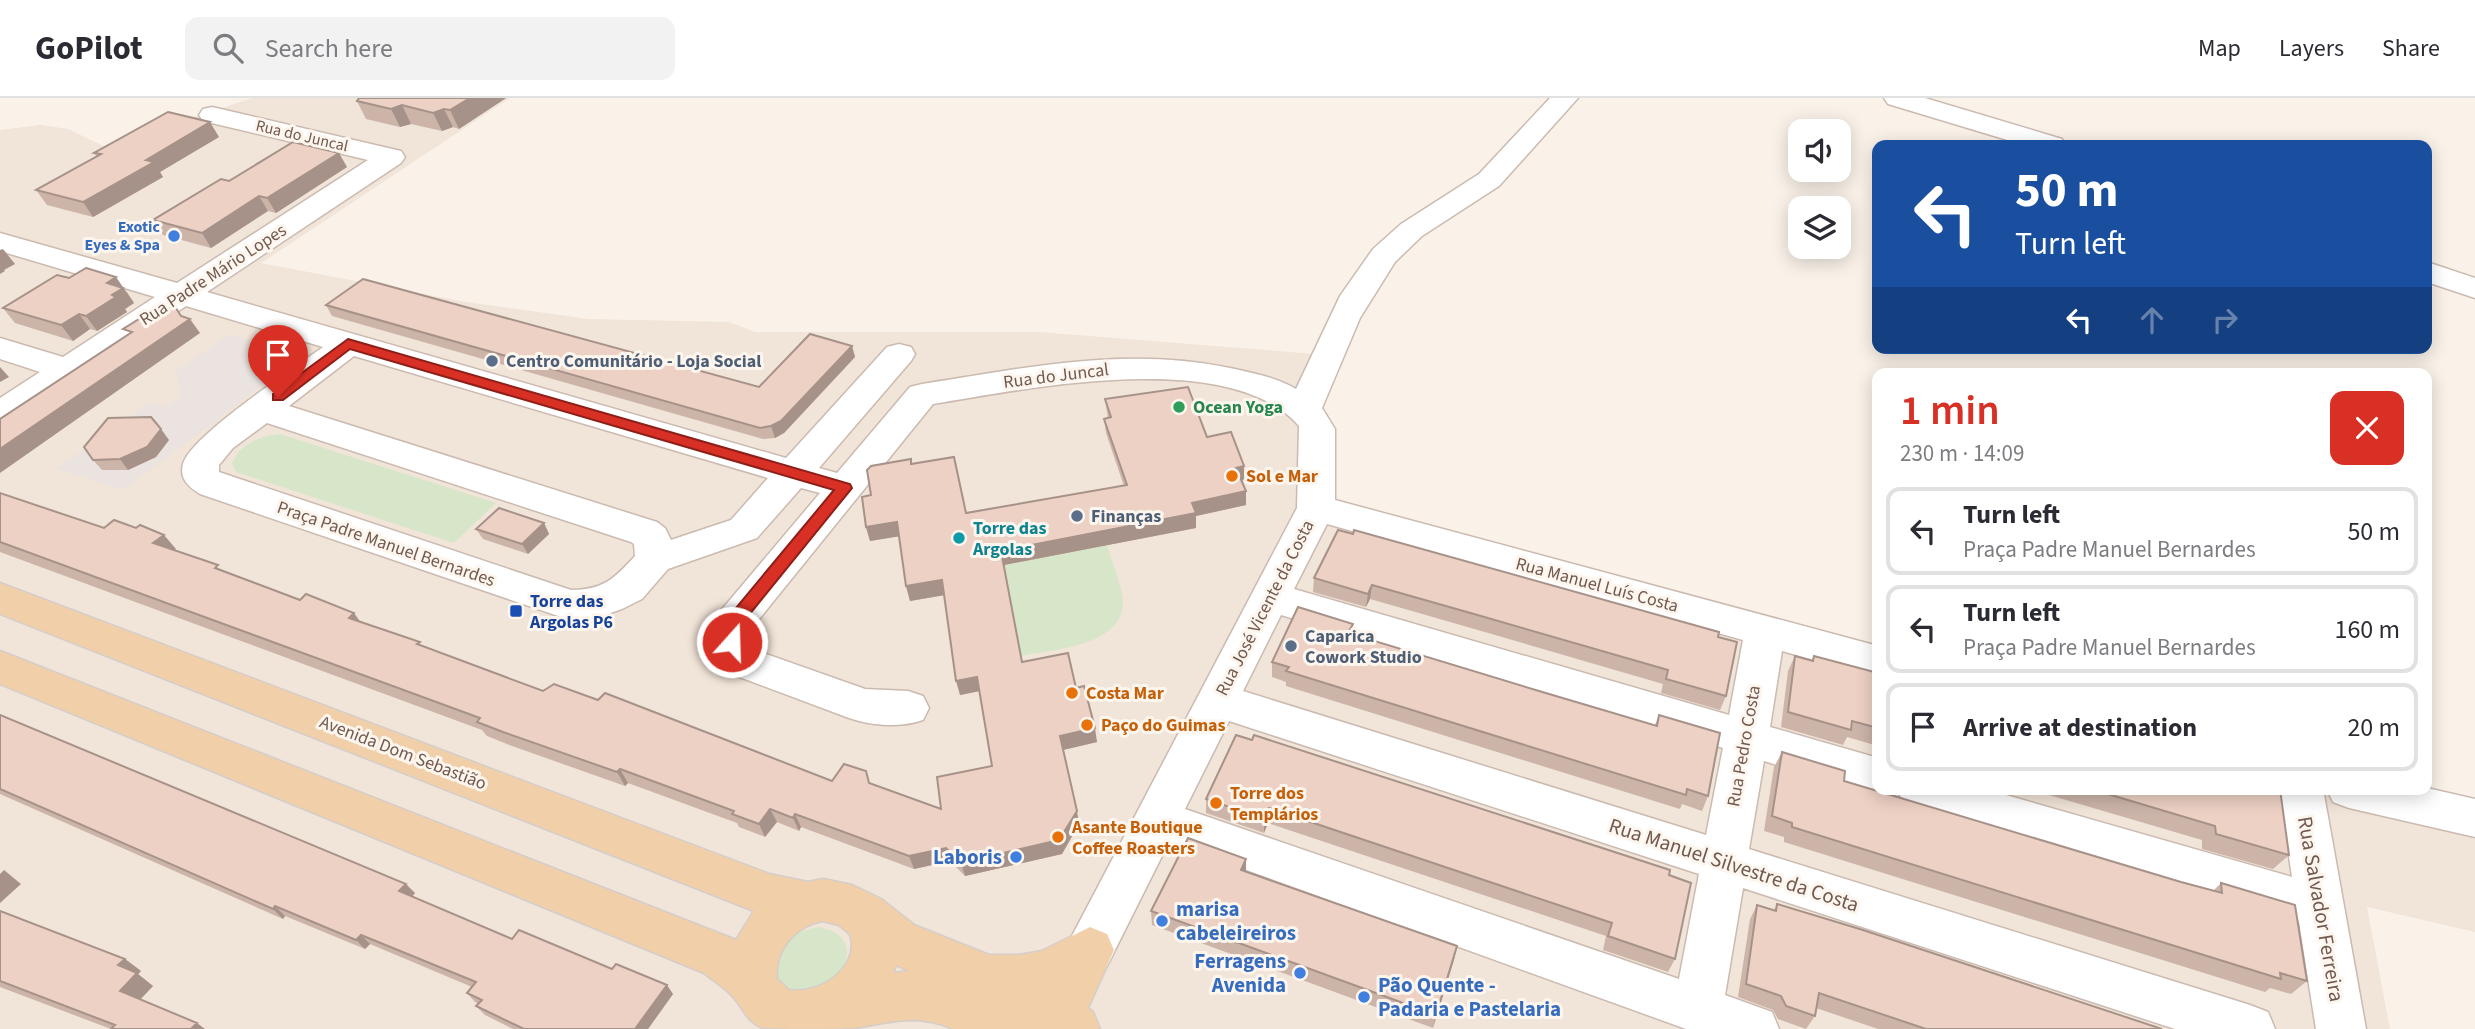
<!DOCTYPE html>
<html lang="en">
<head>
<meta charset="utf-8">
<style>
  body { margin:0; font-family:"Source Sans 3",sans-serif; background:#f2f2f3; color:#2b2b33; height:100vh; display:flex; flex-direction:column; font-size:26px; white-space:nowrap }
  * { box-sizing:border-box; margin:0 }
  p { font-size:23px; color:#7c7c81 }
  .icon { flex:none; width:38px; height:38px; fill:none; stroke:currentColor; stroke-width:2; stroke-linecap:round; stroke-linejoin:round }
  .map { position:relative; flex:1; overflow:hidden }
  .side { position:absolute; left:1872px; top:270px; width:560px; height:427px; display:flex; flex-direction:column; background:#fff; border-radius:14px; box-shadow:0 4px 18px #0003 }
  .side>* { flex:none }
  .banner { position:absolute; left:1872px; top:42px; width:560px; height:214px; border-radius:14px; box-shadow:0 4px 18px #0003; background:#1a4fa0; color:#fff; overflow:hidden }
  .controls { position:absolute; left:1788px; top:21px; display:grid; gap:14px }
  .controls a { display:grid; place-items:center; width:63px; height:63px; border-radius:14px; background:#fff; box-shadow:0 4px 18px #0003; font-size:35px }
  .pin { position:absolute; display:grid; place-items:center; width:60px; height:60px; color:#fff; margin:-72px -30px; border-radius:50% 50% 50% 0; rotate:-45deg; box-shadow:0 0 7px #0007 }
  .pin .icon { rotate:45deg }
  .me { position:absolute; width:77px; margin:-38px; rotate:20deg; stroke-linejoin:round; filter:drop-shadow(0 0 5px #0008) }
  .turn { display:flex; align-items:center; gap:24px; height:147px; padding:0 28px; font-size:32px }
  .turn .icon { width:91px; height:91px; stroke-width:2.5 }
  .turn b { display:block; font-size:49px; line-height:60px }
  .lanes { display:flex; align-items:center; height:66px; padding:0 28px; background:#0003; justify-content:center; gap:35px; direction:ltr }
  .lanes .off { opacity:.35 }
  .round { display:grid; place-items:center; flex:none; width:74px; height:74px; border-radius:14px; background:#f2f2f3 }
  .headline { display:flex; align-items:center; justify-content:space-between; height:119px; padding:0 28px }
  h1 { font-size:42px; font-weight:600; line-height:52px; color:#d93025 }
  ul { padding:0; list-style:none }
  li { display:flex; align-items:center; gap:21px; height:88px; margin:0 14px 10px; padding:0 14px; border:4px solid #e1e1e2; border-radius:14px }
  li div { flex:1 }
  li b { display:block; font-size:26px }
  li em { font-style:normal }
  header { display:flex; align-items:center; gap:42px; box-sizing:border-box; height:98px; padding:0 35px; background:#fff; border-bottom:2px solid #e1e1e2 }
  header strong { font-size:33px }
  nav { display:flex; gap:38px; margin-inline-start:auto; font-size:24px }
  .search { width:490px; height:63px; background:#f2f2f3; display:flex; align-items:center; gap:18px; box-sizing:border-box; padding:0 24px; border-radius:14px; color:#7c7c81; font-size:26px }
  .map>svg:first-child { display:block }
</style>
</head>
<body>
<header>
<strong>GoPilot</strong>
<div class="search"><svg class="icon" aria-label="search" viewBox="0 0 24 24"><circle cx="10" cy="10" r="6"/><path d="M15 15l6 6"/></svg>Search here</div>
<nav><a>Map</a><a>Layers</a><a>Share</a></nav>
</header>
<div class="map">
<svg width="2475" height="931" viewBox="0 0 2475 931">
  <rect width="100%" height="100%" fill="#faf2e9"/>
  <!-- residential -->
  <path fill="#f1e4d8" d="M252,0H510L261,165L466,204L589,221L729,224L755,234H1039L1328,257L1304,311L1316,410L1878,565V691H2345L2475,721V834L2367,809L2390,931H0V32L40,27L68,31L120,56L170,27Z"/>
  <!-- industrial -->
  <path fill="#eae3df" d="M230,236L270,250L276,261V267L268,282L229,313L122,392L57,370L150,305L165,309L181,298L176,273Z"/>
  <!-- green -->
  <g fill="#d7e6c9">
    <path d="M280,336L496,405L454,445L236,374L232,365C240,346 260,338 280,336Z"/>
    <path d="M1107,447C1111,462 1123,490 1123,504C1122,549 1053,551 1021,558L1004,467Z"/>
    <path d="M819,829C878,840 832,906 792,893C765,885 776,850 794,838C802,832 810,831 819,829Z"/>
  </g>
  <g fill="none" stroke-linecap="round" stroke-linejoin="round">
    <defs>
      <g id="minor">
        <path d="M1550,0H1578L1499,88L1422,138L1395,164L1360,220L1322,310L1335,331V402L1878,548V580L1782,553L1770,629L1878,660V691L1894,692L1878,698L1764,663L1749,751L2250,907L2268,914L2275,931H2175L1743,790L1725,897L1772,914L1779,931H1686L1169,744L1107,868L1090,875L1073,868L1066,852L1073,836L1297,410L1299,328C1229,248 1026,291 933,306L752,530V551L865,591L908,593L923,598L929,610L923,622C900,630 872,628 849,620L718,571C709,555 709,533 718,516L820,395L801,390L757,440L668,471L642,501L622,511L590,522H570L200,396C189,389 179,381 183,366C190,338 296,269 323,249L186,208L12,324L0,327V300L40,274L0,261V240L63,259L155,199L0,153V135L177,185L368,62L203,23L199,17L203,11L212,9L401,53L405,59L401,65L207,194L786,360L887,249L899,246L911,249L915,256L911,263L819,370L837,375L910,289L922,286C1025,270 1126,248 1230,270C1252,275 1276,279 1296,291L1340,198L1373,151L1401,126L1479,76ZM354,258L768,380L731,422L671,442L665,430L657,424L289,308ZM267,325L631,444L634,446L635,458C614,481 603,492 571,492L219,374V367L233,350ZM1327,426L1743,542L1729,617L1294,491ZM1281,517L1723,650L1706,737L1243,593ZM1229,623L1699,776L1679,881L1185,711Z"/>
        <path d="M1884,0H1925L2062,41L2066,47H2024L1888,6Z"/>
        <path d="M2427,164L2475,180V200L2427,184Z"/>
        <path d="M2427,690L2475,701V739L2349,710L2333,704L2327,691Z"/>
        <path d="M1897,691H1985L2292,779L2279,691H2323L2366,931H2316L2299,824L1919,710L1903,704Z"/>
      </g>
      <path id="major" d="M0,485L769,776L808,784L823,781L852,787L881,801L914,827L989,857H1019L1042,853L1090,829L1107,836L1114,852L1088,910L1093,914L1100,931H953C919,915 890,924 855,930C836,931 780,931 762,930C747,923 744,912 735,901C727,891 714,883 704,875L0,586V553L736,842L754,813L0,516ZM823,823L839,827L850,836C861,870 819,897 789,892L777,881C774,852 795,828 823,823ZM896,867L909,873L893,875Z"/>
    </defs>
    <!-- minor casing -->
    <use href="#minor" stroke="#cbbab0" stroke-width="3"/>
    <!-- major casing -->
    <use href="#major" stroke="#d5cdca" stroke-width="3"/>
    <!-- minor -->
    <use href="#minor" fill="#fff" fill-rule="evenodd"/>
    <!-- major -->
    <use href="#major" fill="#f1d0a9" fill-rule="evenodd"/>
  </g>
  <!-- wall -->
  <g fill="#ccb4a9">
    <path d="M359,0H506L459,31L453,29L442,33L411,26L400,29L366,21L357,3Z"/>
    <path d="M219,39L160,74L163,79L93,119L47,107L36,92L97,59L94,55Z"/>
    <path d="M347,69L276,115L268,113L211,150L163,137L153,122L229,83Z"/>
    <path d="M127,194L134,205L125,211L127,214L97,233L90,231L73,243L15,225L3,210Z"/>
    <path d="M326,207L759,289L852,248L855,259L784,335L775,340L763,341L332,218Z"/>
    <path d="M1105,301L1207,339L1244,368V382L1242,383L1246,407L1196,418V430L1004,467L1022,564L1076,590L1097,644L1063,652L1079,726L1062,756L965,778L950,763L914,771L801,729L799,733L777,724L765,739L739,729L737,725L628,685L625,688L512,648L487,638L482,632L0,454V395L104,430L176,451L174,452L222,472L543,593L832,683L866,673L870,686L941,711L992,668L979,593L960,597L944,497L910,503L906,488L899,438L870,443L866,429L871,397L912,366L966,415L1124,388L1106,335L1104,321L1108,320Z"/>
    <path d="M169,342L156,359L128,372H102L93,362Z"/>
    <path d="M544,425L549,436L528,456L483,441L476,431Z"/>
    <path d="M1338,432L1718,539L1726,598L1720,612L1661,595L1663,586L1471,530L1370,501L1366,509L1313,494L1314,480Z"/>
    <path d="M1353,526L1352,536L1539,593L1655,627L1659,617L1708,698L1702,713L1682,706L1680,711L1286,588V584L1272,579V564Z"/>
    <path d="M1795,558L1812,562L1814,558L1878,575V648L1847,639L1843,647L1781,629L1788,573Z"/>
    <path d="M0,617L415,795L412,799L512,841L673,896L648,931H513L485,917L476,908L479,906L475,904L467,895L472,889L370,846L365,851L285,818L283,821L0,696Z"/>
    <path d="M1236,637L1669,777L1675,861L1668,874L1603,852L1606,838L1268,725L1264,735L1206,715V701Z"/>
    <path d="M1782,654L1844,683L2181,784L2213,793L2221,785L2307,883L2291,896L2270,890L2265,894L1784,744V739L1764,733L1774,669Z"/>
    <path d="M2029,691H2280L2289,757L2273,771L2202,751V742Z"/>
    <path d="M1246,761V774L1457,848L1433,930L1152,827L1151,813Z"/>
    <path d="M1777,806L2162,931H1878L1816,910L1815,918L1806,931L1778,921L1773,912L1738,899L1750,821L1757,807L1774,812Z"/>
    <path d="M0,813L125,861L141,873L138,876L153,888L111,931L0,889Z"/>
  </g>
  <!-- shaded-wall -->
  <g fill="#a69289">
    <path d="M470,0H506L459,31L450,12Z"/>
    <path d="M402,7L411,26L400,29L391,11Z"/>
    <path d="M444,11L453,29L442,33L433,15Z"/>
    <path d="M210,24L219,39L160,74L163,79L93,119L83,104L146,62Z"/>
    <path d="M339,55L347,69L276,115L267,100Z"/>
    <path d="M259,98L268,113L211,150L202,135Z"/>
    <path d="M3,151L15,166L4,172L5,173L0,176V152Z"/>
    <path d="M116,179L134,205L125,211L127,214L97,233L86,218L107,185Z"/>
    <path d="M79,216L90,231L73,243L61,227Z"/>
    <path d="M190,221L200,235L0,375V351Z"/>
    <path d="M852,248L855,259L784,335L775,340L771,328Z"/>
    <path d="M0,269L9,279L0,284Z"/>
    <path d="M161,331L169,342L156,359L128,372L120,361Z"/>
    <path d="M1244,368V382L1236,384V370Z"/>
    <path d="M1246,393V407L1196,418V430L1004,467L1001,453L1192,405Z"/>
    <path d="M897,424L901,438L870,443L866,429Z"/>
    <path d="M544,425L549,436L528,456L522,446Z"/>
    <path d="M164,437L176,451L165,459L153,445Z"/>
    <path d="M942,482L945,497L910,503L906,488Z"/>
    <path d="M1372,487L1370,501L1366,509L1368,496Z"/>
    <path d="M354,515L364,529L349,520Z"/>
    <path d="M977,579L980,593L960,597L956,583Z"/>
    <path d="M1095,630L1097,644L1063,652L1060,638Z"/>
    <path d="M620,671L628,685L625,688L617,674Z"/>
    <path d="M1269,710L1268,725L1264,735V721Z"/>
    <path d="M770,711L777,724L765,739L759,726Z"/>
    <path d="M1077,713L1079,726L1062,756L965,778L961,765Z"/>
    <path d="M795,716L801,729L799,733L793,720Z"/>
    <path d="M946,750L950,763L914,771L909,758Z"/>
    <path d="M1246,761V775L1241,772Z"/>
    <path d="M4,772L21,786L0,805V776Z"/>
    <path d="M406,786L415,795L408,803L399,793Z"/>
    <path d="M275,808L285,818L283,821L273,811Z"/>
    <path d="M361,837L370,846L365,851L356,842Z"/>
    <path d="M1457,848L1454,862L1433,930L1436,917Z"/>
    <path d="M125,861L141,873L138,876L153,888L137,905L120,893L118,867Z"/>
    <path d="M667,887L673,896L648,931H635Z"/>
    <path d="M197,925L205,931H191Z"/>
  </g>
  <!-- building -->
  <g fill="#edd1c4" stroke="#a69289" stroke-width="2">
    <path d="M359,0H470L450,12L444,11L433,15L402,7L391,11L357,3Z"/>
    <path d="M168,14L210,24L146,62L154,64L83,104L36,92L101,56L94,55Z"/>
    <path d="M293,44L339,55L267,100L259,98L202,135L153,122L221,81L229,83Z"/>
    <path d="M86,170L116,179L107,185L123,190L112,197L116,199L86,218L79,216L61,227L3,210L57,177L69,180Z"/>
    <path d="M363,181L759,289L810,236L852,248L781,323L771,328L760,330L326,207Z"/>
    <path d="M174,207L181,218L190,221L0,351V321L132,234L123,231L155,211L164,213Z"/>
    <path d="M1188,289L1207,339L1231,334L1244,368L1236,370L1246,393L1192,405L1196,415L1001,453L1022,564L1068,555L1076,590L1084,588L1095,630L1060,638L1077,713L1059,742L961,765L946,750L909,758L795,716L793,720L770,711L759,726L732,716L734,713L620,671L617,674L503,634L477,624L480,620L0,444V395L104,430L114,422L136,430L140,427L164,437L153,445L218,467L215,470L300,502L306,496L354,515L349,520L420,544L417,546L543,593L554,586L598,602L605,595L832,683L844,666L866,673L869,685L941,711L937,679L992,668L977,579L956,583L942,482L906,488L897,424L866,429L862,399L871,397L867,372L871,368L911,361V366L954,359L966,415L1127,387L1104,321L1111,319L1105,301Z"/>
    <path d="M151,319L161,331L147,349L120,361L93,362L84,349L108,320Z"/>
    <path d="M499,410L544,425L522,446L476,431Z"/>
    <path d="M1338,432L1353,436L1354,432L1719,534L1718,539L1737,544L1726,598L1666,581L1668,572L1474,516L1372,487L1368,496L1314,480Z"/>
    <path d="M1298,509L1353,526L1348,535L1539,593L1657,628L1659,617L1720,635L1708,698L1687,691L1686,697L1286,573L1289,569L1272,564Z"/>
    <path d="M1795,558L1813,563L1814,558L1878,575V630L1852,623L1851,632L1788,614Z"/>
    <path d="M0,617L406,786L399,793L512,841L519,832L612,871L616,866L667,887L635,931H524L476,908L482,902L467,895L476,884L361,837L356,842L275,808L273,811L0,691Z"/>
    <path d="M1236,637L1252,642L1254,637L1670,772L1669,777L1691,785L1675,861L1608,838L1612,825L1269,710L1264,721L1206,701Z"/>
    <path d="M1782,654L1845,673L1844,683L2181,784L2222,795L2221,785L2295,807L2307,883L2280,875L2281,881L1792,729V725L1772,718Z"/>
    <path d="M2091,691H2280L2289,757L2216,736L2215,728Z"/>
    <path d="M1188,740L1246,761L1241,772L1457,848L1436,917L1151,813Z"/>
    <path d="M1777,806L1863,832L2162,931H1926L1819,895L1815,918L1786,908L1781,898L1746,886L1757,807L1776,813Z"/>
    <path d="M0,813L125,861L118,867L137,875L120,893L197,925L191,931H111L115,927L0,883Z"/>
  </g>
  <!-- route -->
  <path fill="#d93025" stroke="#8d1f18" stroke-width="2" d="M348,241L850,386L852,390L740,528L738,548H726L724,527L726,522L834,392L350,251L283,302H273V296Z"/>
  <!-- markers -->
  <g fill="#3f7fe0" stroke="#fdf6ef" stroke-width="2.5">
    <circle cx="174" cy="138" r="7"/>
    <circle cx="1016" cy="759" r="7"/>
    <circle cx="1162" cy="823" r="7"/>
    <circle cx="1300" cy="875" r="7"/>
    <circle cx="1364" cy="899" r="7"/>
  </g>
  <g fill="#5c6f8a" stroke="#fdf6ef" stroke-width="2.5">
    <circle cx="492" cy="263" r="7"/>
    <circle cx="1077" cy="418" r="7"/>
    <circle cx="1291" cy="548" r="7"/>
  </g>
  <circle fill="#2e9e5b" stroke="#fdf6ef" stroke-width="2.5" cx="1179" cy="309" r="7"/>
  <g fill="#e8710a" stroke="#fdf6ef" stroke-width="2.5">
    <circle cx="1232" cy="378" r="7"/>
    <circle cx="1072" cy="595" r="7"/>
    <circle cx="1087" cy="627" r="7"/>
    <circle cx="1216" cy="705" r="7"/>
    <circle cx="1058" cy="739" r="7"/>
  </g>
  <circle fill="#0f9aa8" stroke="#fdf6ef" stroke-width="2.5" cx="959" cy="440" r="7"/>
  <rect fill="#1a4fb4" stroke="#fdf6ef" stroke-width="2.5" x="509" y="506" width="14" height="14" rx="3.5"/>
  <g text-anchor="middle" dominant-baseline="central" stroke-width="6" stroke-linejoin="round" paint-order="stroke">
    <!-- far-street labels -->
    <g font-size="16" fill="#72594f" stroke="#fdf6ef">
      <text transform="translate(302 38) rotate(13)">Rua do Juncal</text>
    </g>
    <!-- far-shop labels -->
    <g font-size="16" font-weight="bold" fill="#366cbe" stroke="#fdf6ef" text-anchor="end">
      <text x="160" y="129">Exotic<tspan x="160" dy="18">Eyes &amp; Spa</tspan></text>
    </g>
    <!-- street labels -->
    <g font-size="18" fill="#72594f" stroke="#fdf6ef">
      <text transform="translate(213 177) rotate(-33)">Rua Padre Mário Lopes</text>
      <text transform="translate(1056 278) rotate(-7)">Rua do Juncal</text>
      <text transform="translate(386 446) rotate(19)">Praça Padre Manuel Bernardes</text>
      <text transform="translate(1597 487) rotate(15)">Rua Manuel Luís Costa</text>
      <text transform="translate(1265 510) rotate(-63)">Rua José Vicente da Costa</text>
      <text transform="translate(1744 648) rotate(-80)">Rua Pedro Costa</text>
      <text transform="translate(403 655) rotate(21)">Avenida Dom Sebastião</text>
    </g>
    <!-- service labels -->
    <g font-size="18" font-weight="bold" fill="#4e5e75" stroke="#fdf6ef" text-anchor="start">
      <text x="506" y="263">Centro Comunitário - Loja Social</text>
      <text x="1091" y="418">Finanças</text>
      <text x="1305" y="538">Caparica<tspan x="1305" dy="21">Cowork Studio</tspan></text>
    </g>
    <!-- leisure labels -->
    <g font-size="18" font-weight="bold" fill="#27864d" stroke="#fdf6ef" text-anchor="start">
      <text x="1193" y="309">Ocean Yoga</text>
    </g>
    <!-- food labels -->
    <g font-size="18" font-weight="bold" fill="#c56008" stroke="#fdf6ef" text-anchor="start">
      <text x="1246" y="378">Sol e Mar</text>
      <text x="1086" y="595">Costa Mar</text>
      <text x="1101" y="627">Paço do Guimas</text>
      <text x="1230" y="695">Torre dos<tspan x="1230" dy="21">Templários</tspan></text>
      <text x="1072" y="729">Asante Boutique<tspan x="1072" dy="21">Coffee Roasters</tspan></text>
    </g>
    <!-- culture labels -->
    <g font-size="18" font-weight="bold" fill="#0d838f" stroke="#fdf6ef" text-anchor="start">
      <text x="973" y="430">Torre das<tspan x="973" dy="21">Argolas</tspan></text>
    </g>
    <!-- transit labels -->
    <g font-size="18" font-weight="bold" fill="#164399" stroke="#fdf6ef" text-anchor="start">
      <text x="530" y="503">Torre das<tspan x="530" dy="21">Argolas P6</tspan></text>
    </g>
    <!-- near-shop labels -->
    <g font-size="21" font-weight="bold" fill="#366cbe" stroke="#fdf6ef" text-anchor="end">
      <text x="1002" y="759">Laboris</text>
      <text x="1176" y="811" text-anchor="start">marisa<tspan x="1176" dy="24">cabeleireiros</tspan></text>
      <text x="1286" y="863">Ferragens<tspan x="1286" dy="24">Avenida</tspan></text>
      <text x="1378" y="887" text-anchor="start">Pão Quente -<tspan x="1378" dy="24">Padaria e Pastelaria</tspan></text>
    </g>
    <!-- near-street labels -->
    <g font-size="21" fill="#72594f" stroke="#fdf6ef">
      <text transform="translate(1734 767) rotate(18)">Rua Manuel Silvestre da Costa</text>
      <text transform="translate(2321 811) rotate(80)">Rua Salvador Ferreira</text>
    </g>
  </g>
</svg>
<div class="controls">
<a><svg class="icon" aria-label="sound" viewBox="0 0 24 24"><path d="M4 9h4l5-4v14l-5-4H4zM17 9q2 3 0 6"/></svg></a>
<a><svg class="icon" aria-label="layers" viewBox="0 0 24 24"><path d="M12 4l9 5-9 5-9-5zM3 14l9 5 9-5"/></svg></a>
</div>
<div class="pin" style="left:278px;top:299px;background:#d93025"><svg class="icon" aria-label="arrive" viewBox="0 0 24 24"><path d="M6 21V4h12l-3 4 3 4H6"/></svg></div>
<svg class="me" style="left:732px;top:544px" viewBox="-20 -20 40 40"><circle r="17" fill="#d93025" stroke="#fff" stroke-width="3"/><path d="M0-11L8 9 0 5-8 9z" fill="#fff"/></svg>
<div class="banner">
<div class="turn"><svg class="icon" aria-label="left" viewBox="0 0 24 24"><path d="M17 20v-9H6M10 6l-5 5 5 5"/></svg><div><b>50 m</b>Turn left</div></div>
<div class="lanes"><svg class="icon" aria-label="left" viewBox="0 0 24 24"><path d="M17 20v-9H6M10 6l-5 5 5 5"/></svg><svg class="icon off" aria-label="ahead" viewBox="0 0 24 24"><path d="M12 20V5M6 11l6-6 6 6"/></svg><svg class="icon off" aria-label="right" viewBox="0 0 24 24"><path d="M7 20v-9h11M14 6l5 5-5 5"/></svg></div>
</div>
<section class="side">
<div class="headline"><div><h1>1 min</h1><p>230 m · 14:09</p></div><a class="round" style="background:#d93025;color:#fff"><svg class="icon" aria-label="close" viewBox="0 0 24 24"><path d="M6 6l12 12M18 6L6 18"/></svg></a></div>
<ul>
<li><svg class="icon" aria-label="left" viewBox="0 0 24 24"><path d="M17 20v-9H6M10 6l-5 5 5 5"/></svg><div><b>Turn left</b><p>Praça Padre Manuel Bernardes</p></div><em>50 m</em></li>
<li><svg class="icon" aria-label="left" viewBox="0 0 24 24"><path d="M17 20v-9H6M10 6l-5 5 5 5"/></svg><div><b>Turn left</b><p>Praça Padre Manuel Bernardes</p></div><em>160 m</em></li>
<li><svg class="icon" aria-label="arrive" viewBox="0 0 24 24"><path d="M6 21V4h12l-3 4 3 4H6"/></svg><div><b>Arrive at destination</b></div><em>20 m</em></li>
</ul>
</section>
</div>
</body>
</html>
